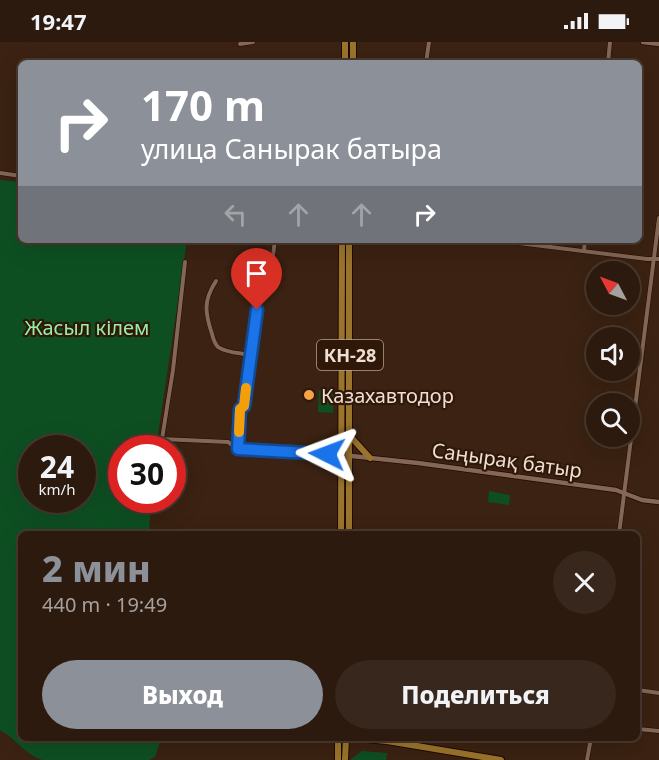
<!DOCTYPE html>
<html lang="ru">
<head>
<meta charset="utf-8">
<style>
  body { margin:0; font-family:"Noto Sans",sans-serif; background:#38271c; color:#f1f3f6; height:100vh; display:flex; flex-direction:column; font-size:22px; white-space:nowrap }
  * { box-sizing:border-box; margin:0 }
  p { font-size:20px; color:#a6a19e }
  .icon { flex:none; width:33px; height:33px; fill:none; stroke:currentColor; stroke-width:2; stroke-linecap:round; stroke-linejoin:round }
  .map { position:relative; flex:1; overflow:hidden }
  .details { position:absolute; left:18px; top:489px; width:622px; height:210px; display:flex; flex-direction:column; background:#2c1a0e; border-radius:9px; box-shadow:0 6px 24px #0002,0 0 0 2px #48382e }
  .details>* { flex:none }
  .hud { position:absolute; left:18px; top:18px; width:624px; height:183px; border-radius:9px; box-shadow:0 6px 24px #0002,0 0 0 2px #48382e; background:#8c9099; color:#fff; overflow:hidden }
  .needle { width:39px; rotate:311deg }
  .buttons { position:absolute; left:586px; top:219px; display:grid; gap:12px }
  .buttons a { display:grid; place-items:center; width:54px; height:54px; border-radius:50%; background:#2c1a0e; box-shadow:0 6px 24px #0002,0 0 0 2px #48382e; font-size:30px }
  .speed { position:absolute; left:18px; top:393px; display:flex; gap:12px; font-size:30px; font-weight:700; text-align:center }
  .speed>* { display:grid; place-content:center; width:78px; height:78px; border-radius:50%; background:#2c1a0e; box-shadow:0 6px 24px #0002,0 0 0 2px #48382e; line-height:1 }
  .speed small { font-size:15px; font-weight:400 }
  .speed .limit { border:9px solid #d22; background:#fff; color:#111 }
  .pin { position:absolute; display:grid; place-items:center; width:51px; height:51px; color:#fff; margin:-62px -26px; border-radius:50% 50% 50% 0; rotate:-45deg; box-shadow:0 0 6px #0007 }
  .pin .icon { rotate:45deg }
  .me { position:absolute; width:66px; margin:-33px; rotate:273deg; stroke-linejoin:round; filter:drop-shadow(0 0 4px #0008) }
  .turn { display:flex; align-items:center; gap:21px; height:126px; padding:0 24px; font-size:27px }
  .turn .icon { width:78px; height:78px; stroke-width:2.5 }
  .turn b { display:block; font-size:42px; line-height:51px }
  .lanes { display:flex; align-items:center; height:57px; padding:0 24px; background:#0003; justify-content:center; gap:30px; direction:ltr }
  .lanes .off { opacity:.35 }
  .round { display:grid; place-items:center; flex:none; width:63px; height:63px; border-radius:32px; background:#38271c }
  .head { display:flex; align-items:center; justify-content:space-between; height:102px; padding:0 24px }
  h1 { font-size:36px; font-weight:800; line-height:45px; color:#8c9099 }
  .button { display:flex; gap:12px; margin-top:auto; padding:12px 24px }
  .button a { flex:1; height:69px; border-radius:36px; background:#8c9099; color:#fff; font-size:24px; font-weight:800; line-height:69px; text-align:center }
  .button a+a { background:#38271c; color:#f1f3f6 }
  .status { display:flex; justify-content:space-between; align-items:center; height:42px; padding:0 30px; background:#2c1a0e; direction:ltr }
  .status svg { height:16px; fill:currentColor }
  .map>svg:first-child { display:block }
</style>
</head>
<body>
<div class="status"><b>19:47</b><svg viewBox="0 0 49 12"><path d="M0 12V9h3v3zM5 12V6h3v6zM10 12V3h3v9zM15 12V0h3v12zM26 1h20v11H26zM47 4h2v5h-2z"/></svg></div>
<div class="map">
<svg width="659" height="718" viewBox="0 0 659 718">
  <rect width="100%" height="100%" fill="#3b2212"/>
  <!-- green -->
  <g fill="#0e4f22" fill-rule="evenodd">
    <path d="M0,138L21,140V198H187L156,406H122V458H151L149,492H21V696H161L155,715L149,718H42C26,713 15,696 0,688ZM32,406H82V458H32Z"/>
    <path d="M334,347L333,371L318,370L319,348Z"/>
    <path d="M489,449L510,453L509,463L488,460Z"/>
    <path d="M362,709L387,711L386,718H350Z"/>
  </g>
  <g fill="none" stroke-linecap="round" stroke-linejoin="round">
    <defs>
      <g id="minor">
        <path d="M240,2L253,0"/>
        <path d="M426,21L429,0"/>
        <path d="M608,21L610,0"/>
        <path d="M0,131L21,134"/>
        <path d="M494,198L647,217H659"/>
        <path d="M584,209L585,198"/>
        <path d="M185,220L173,328L162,397L228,400L238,407L342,413"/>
        <path d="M256,227L271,229"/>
        <path d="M216,239C203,259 205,271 212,292C213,296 215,302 218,305C226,311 241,311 250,313"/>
        <path d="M238,406L240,367L244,365L249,321L256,283L258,253L271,229L275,198"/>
        <path d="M619,492L659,176"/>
        <path d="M638,648L659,651"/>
        <path d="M638,687L659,689"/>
        <path d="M587,718L591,696"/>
      </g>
      <g id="tertiary">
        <path d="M643,0L659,2"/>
        <path d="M342,413L418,421L616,448L642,458L659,460"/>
      </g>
      <g id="primary">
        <path d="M345,21V0"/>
        <path d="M353,21V0"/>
        <path d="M349,198V492"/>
        <path d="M350,394L370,416"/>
        <path d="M341,492L342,198"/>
        <path d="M338,696V718"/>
        <path d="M355,696L387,699L501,718"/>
        <path d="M345,718L346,696"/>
      </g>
    </defs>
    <!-- minor casing -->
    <use href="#minor" stroke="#210a00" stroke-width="5"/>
    <!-- tertiary casing -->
    <use href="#tertiary" stroke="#210a00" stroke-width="6"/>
    <!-- primary casing -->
    <use href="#primary" stroke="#210a00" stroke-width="8"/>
    <!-- minor -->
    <use href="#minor" stroke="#846755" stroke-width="4"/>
    <!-- tertiary -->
    <use href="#tertiary" stroke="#846755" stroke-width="4.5"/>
    <!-- primary -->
    <use href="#primary" stroke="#9a742c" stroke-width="6"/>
  </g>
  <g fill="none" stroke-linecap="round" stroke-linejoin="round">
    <defs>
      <path id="route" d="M257,268L244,364L240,367L238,407L327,412"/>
    </defs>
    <!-- route casing -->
    <use href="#route" stroke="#114b97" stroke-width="15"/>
    <!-- route -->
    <use href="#route" stroke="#1a73e8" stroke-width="10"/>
    <!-- slow -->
    <path stroke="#f59e0b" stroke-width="10" d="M239,390L240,367L244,364L246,346"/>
  </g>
  <!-- markers -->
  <circle fill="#f5a346" stroke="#301808" stroke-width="2" cx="309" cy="353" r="6"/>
  <g text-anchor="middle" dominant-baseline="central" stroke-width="4.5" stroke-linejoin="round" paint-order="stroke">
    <!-- shield labels -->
    <rect fill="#301808" stroke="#b5a397" stroke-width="1.5" x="317" y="298" width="66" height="30" rx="4.5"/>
    <g font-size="18" font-weight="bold" fill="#eeded4">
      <text x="350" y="313">КН-28</text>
    </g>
    <!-- park labels -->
    <g font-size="20" fill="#96eda6" stroke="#301808">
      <text x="87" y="285">Жасыл кілем</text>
    </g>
    <!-- poi labels -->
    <g font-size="20" fill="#eeded4" stroke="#301808" text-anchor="start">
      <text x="321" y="353">Казахавтодор</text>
    </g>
    <!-- street labels -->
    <g font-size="20" fill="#eeded4" stroke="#301808">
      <text transform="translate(507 418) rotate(8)">Саңырақ батыр</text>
    </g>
  </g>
</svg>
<div class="buttons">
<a><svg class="needle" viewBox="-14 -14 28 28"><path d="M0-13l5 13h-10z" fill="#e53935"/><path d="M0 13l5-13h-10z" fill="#a6a19e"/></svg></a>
<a><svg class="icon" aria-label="sound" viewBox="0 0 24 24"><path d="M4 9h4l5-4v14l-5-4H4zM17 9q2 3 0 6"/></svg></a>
<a><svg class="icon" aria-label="search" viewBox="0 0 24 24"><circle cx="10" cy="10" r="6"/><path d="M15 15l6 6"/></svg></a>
</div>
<div class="speed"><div>24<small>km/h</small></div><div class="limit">30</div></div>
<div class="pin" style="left:257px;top:268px;background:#d93025"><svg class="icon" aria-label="arrive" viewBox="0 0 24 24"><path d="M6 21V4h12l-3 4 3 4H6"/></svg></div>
<svg class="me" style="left:327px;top:412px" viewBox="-20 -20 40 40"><path d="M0-17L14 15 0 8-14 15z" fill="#1a73e8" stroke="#fff" stroke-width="4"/></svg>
<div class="hud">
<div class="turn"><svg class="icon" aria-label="right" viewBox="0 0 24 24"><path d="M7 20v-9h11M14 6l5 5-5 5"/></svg><div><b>170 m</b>улица Санырак батыра</div></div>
<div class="lanes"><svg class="icon off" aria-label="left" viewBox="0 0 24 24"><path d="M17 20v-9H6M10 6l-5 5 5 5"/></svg><svg class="icon off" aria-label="ahead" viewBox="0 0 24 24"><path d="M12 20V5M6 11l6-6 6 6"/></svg><svg class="icon off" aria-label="ahead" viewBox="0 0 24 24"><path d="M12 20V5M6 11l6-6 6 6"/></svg><svg class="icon" aria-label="right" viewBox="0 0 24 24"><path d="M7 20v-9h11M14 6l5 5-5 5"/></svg></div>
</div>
<section class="details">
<div class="head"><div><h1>2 мин</h1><p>440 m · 19:49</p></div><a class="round"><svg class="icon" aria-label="close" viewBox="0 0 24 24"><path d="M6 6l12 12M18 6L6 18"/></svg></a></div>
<div class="button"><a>Выход</a><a>Поделиться</a></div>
</section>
</div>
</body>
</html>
